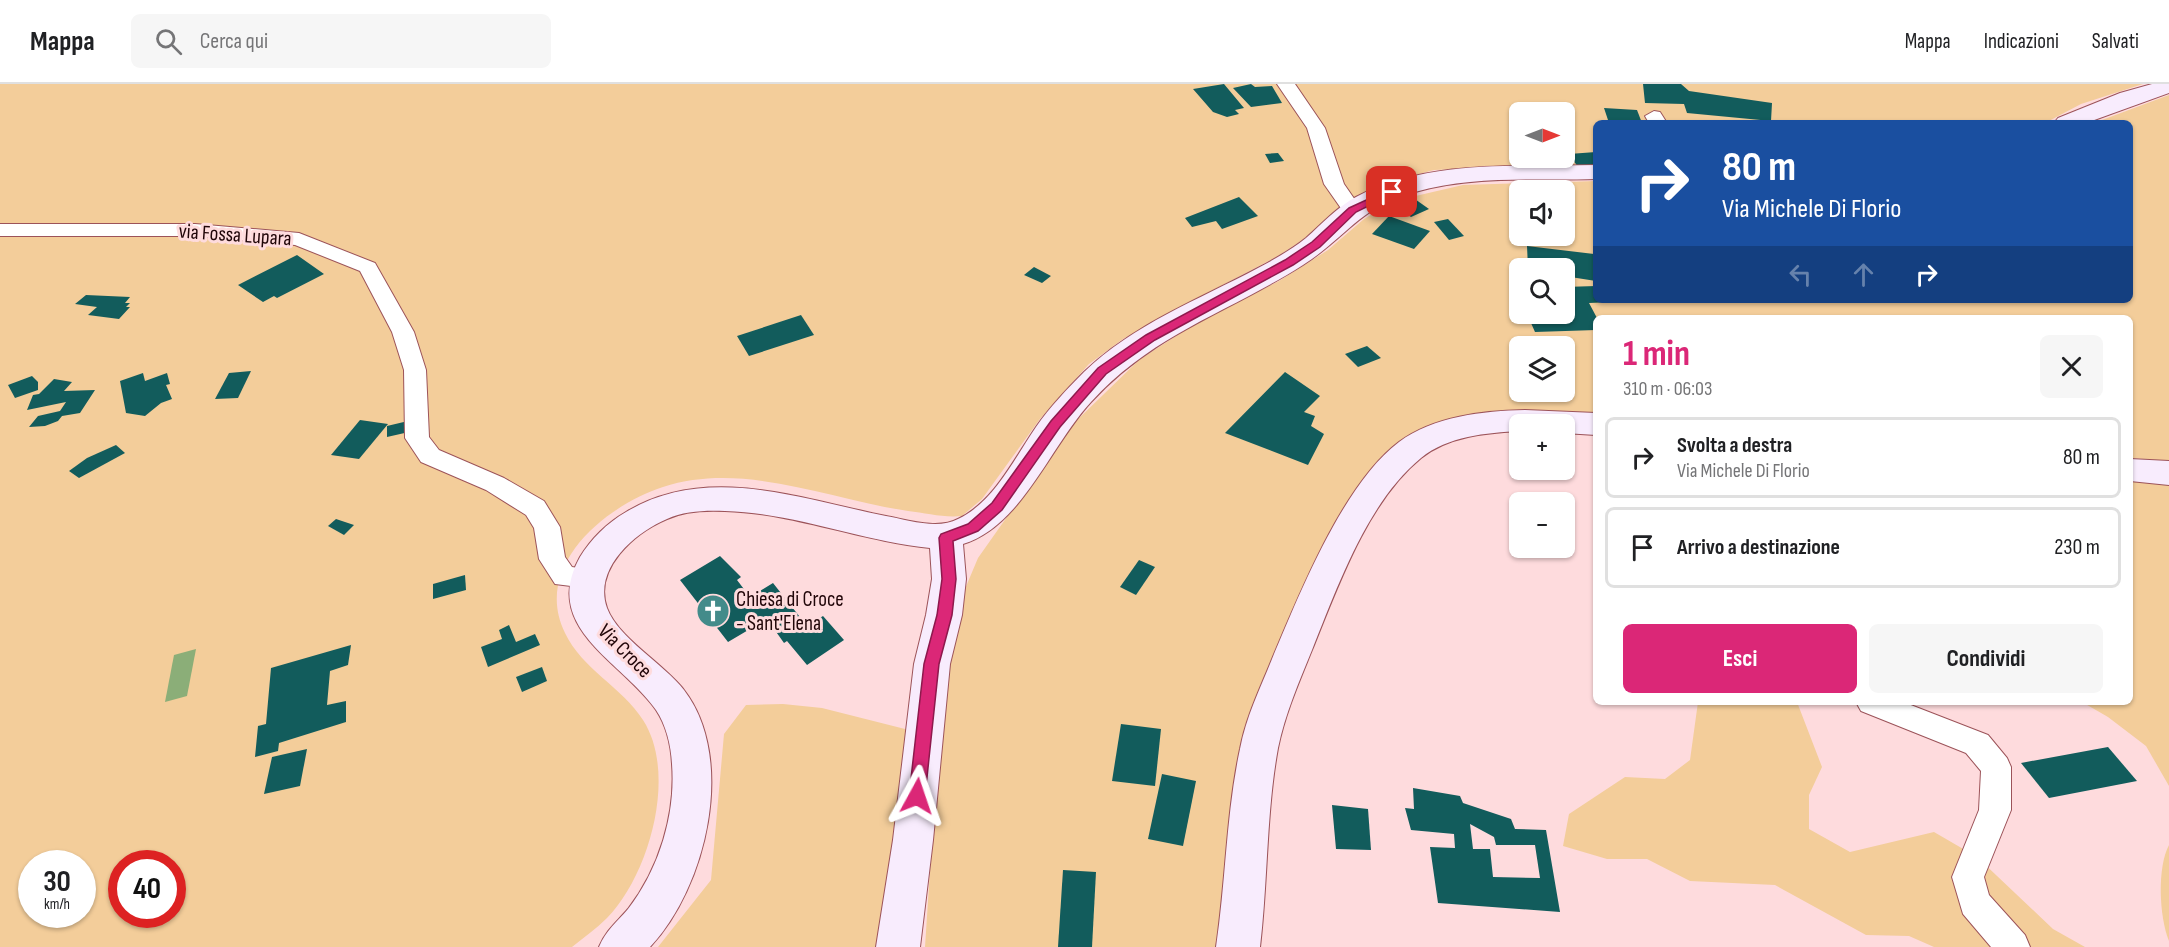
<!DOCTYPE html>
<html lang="it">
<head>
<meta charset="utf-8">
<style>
  body { margin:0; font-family:"Sofia Sans Condensed",sans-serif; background:#f6f6f6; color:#202124; height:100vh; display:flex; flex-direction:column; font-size:22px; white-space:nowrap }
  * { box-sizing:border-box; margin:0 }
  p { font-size:20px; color:#757577 }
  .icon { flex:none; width:33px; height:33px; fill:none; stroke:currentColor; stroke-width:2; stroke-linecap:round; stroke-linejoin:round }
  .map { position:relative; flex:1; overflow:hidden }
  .panel { position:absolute; left:1593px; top:231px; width:540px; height:390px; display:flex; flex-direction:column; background:#fff; border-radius:9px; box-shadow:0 2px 4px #0004 }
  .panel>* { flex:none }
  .banner { position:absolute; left:1593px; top:36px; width:540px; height:183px; border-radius:9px; box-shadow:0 2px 4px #0004; background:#1a4fa0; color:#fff; overflow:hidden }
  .needle { width:39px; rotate:90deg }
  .fabs { position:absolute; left:1509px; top:18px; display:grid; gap:12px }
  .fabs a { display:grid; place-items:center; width:66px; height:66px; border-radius:9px; background:#fff; box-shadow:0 2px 4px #0004; font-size:30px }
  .speed { position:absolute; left:18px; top:766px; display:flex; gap:12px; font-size:30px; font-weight:700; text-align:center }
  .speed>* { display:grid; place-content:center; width:78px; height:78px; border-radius:50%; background:#fff; box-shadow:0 2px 4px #0004; line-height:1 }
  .speed small { font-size:15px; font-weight:400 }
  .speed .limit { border:9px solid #d22; background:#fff; color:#111 }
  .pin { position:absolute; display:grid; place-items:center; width:51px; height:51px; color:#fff; margin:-26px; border-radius:12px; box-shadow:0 3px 9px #0006 }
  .me { position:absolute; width:66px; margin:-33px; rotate:5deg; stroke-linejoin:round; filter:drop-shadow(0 0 4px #0008) }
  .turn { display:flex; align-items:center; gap:21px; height:126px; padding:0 30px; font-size:27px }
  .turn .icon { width:78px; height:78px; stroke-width:2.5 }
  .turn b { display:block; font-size:42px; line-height:51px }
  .lanes { display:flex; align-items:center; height:57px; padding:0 30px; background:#0003; justify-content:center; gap:30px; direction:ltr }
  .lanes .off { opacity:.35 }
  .round { display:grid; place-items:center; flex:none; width:63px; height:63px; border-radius:9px; background:#f6f6f6 }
  .overview { display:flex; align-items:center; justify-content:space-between; height:102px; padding:0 30px }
  h1 { font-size:36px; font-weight:700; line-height:45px; color:#db2777 }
  .primary-button { display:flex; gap:12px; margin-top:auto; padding:12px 30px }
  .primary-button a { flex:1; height:69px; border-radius:9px; background:#db2777; color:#fff; font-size:24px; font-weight:700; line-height:69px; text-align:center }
  .primary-button a+a { background:#f6f6f6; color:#202124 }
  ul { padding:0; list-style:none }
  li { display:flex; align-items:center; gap:18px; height:81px; margin:0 12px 9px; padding:0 18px; border:3px solid #e0e0e0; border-radius:9px }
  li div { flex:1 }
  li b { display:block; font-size:22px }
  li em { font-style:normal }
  header { display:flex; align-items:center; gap:36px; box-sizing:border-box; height:84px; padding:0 30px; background:#fff; border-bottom:2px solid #e0e0e0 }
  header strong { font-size:28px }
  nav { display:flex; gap:33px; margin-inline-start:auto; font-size:21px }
  .search { width:420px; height:54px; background:#f6f6f6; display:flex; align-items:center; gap:15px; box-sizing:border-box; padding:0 21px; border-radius:9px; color:#757577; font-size:22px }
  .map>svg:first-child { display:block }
</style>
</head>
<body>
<header>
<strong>Mappa</strong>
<div class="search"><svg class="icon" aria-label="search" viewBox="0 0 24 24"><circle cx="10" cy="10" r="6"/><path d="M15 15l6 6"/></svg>Cerca qui</div>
<nav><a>Mappa</a><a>Indicazioni</a><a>Salvati</a></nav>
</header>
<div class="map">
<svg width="2169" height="863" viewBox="0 0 2169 863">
  <rect width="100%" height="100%" fill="#fedbdd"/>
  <!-- green -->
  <g fill="#f3cd9a" fill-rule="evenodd">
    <path d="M0,0H2143L2081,20L2045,39H1596V80L1434,86L1396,96L1347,117L1304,155L1278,172L1173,227L1123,255L1089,280L1040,335L982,415L962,432C944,434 926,429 908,427C829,415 743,377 663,403C605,422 532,482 565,549C582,585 622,603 643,636C678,690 649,791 607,834C596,845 583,854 572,863H0ZM1520,28H1564V74H1520ZM32,780H82V831H32ZM122,780H172V831H122Z"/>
    <path d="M2169,11V377L2130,374V234H1596V333L1427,343L1383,371L1344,432L1260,602L1236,702L1220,863H925L937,678L954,531L978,474L1071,342L1139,276L1196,239L1279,197L1328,166L1364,135L1394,117L1463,101L1596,97V216H2130V39H2094ZM1520,106H1564V152H1520ZM1520,184H1564V230H1520ZM1520,262H1564V308H1520Z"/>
    <path d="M2130,394L2169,397V702L2146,662L2108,633L2082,618H2130Z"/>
    <path d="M1698,618H1797L1822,683L1809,711V745L1850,768L1934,748L1977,773L2053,845L2085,863H1934L1909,852L1866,851L1775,801L1690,797L1647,775H1607L1563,762L1569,730L1625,693L1665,695L1690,676Z"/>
    <path d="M783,620L822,624L909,646L881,863H658L711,796L724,650L746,621Z"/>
    <path d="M2169,761V857C2159,833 2157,783 2169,761Z"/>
  </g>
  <!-- water -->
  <path fill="#8bae78" d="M196,565L187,612L165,618L174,571Z"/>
  <!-- building -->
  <g fill="#125c5c" fill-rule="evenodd">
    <path d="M1224,0L1244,24L1235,26L1239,30L1227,33L1213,28L1193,5Z"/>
    <path d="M1251,0L1255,3L1272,2L1282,19L1251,23L1233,4Z"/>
    <path d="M1643,0H1681L1689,7L1772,19L1771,37L1687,29L1684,20L1645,19Z"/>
    <path d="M1604,24L1637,26L1642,39H1609Z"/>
    <path d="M1596,68V85L1580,86L1569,70Z"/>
    <path d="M1278,69L1284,77L1270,79L1265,70Z"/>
    <path d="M1239,113L1258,132L1222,145L1216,137L1192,143L1185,134Z"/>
    <path d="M1412,113L1429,125L1411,133L1394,121Z"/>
    <path d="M1389,132L1430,147L1414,165L1372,150Z"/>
    <path d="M1448,135L1464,152L1449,156L1434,138Z"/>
    <path d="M1527,162L1594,170L1596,197L1564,192V184H1528Z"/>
    <path d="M297,171L324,190L277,214L274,212L263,218L238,201Z"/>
    <path d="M1034,183L1051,192L1042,199L1024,191Z"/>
    <path d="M1596,202V216L1614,218L1589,219L1597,234L1596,246L1535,248L1527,230H1564V203Z"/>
    <path d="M86,211L130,213L125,219H130L126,223H130L119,235L88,231L97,223L75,220Z"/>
    <path d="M801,231L814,251L749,272L737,252Z"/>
    <path d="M1367,262L1381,274L1358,283L1345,270Z"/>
    <path d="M251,287L238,314L215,315L229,289Z"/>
    <path d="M1285,288L1320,312L1304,328L1315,332L1311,342L1324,350L1308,381L1225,349Z"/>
    <path d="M143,289L145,297L167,289L170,300L166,301L172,315L161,319L145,332L126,329L120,297Z"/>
    <path d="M32,292L38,298V306L15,314L8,301Z"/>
    <path d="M54,295L72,298L64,307L95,306L80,329L62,332L58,337L45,342L29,343L38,332L60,327L66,318L27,326L33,311L39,310Z"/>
    <path d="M360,336L388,340L359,375L331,371Z"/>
    <path d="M408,337L409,348L387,353V342Z"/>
    <path d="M116,361L125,369L79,394L69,387L87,374Z"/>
    <path d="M336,435L354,441L344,451L328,442Z"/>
    <path d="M720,472L741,493L737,496L750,513L773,499L807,542L823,532L844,556L807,581L787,557L784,559L767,535L728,558L680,496Z"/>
    <path d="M1139,476L1155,483L1136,511L1120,503Z"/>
    <path d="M465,491L466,506L433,515V500Z"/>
    <path d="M509,541L516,558L535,550L540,561L488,583L481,563L502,555L499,546Z"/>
    <path d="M351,561L348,581L330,587L327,621L346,617V638L279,659L278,667L255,673L258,642L266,640L271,584Z"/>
    <path d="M542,583L547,597L522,608L516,593Z"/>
    <path d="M1121,640L1161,645L1155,702L1112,697Z"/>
    <path d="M2108,663L2137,697L2049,714L2021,679Z"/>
    <path d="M307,665L300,702L264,710L272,673Z"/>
    <path d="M1162,690L1196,697L1183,762L1148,755Z"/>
    <path d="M1413,704L1460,712L1463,719L1511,735L1515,745L1546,746L1560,828L1438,819L1430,763L1455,764L1454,750L1411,746L1405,724L1414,725ZM1470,740L1494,753L1496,761H1535L1540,794L1493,793L1490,765H1473Z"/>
    <path d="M1332,721L1368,725L1371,766L1336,765Z"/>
    <path d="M1063,786L1096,788L1092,863H1058Z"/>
  </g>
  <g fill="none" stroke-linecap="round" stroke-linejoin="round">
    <defs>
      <g id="street">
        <path d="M1277,0H1295L1325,44L1344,100L1362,126L1359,130H1345L1324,100L1307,44Z"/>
        <path d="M1654,27L1660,28L1667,39H1649L1645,32Z"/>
        <path d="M0,140H195L299,149L375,179L414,248L426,286L429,353L439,366L504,394L544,417L560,443L565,473L572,483L596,487L600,494L596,501L587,504L555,500L539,475L534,444L526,431L486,406L421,378L405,354L404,286L392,248L360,187L295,161L195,152H0Z"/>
        <path d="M1856,618H1903L1988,651L2007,674L2011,683V726L1984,793L1989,811L2025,851L2030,863H1991L1963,830L1952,793L1979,726L1981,687L1966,669L1861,627Z"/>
      </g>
      <g id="secondary">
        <path d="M2152,0H2169V9L2086,39H2054L2058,34L2120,9Z"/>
        <path d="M1596,81V95C1536,97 1474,91 1415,108C1359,123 1347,153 1303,181C1228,229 1154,249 1091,318C1050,362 1022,442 963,460L966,495L962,531L950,580L933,756L920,863H876L893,756L914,580L926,531L932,495L930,464C861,457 795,429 725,427C706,426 684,427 667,435C634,449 593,485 607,524C618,554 664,580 684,606C737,675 706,804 650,863H599C606,846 617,838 628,825C659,785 676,730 672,680C671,661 666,641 656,626C623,578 540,544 580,473C591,455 607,439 626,428C707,379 801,415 886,432C908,436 938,446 958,435C994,418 1014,375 1036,343C1050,323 1067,305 1084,288C1134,240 1198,216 1258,184C1275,175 1291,166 1306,154C1322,140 1337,123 1356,113C1429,75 1517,83 1596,81Z"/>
        <path d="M1525,326L1596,329V351L1564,349V340H1520V347C1486,349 1448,352 1421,374C1367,418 1337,504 1312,566C1299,598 1285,630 1278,664C1266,730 1268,797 1260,863H1216C1226,797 1226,730 1240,665C1246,633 1260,605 1272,575C1299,511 1343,400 1399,358C1434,332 1483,327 1525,326Z"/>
        <path d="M2130,375L2169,377V401L2130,397Z"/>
      </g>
    </defs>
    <!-- street casing -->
    <use href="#street" stroke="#9c5359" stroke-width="2"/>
    <!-- secondary casing -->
    <use href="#secondary" stroke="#9c5359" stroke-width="2"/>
    <!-- street -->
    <use href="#street" fill="#fff" fill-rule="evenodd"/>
    <!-- secondary -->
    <use href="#secondary" fill="#f8ecfd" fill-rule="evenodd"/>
  </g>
  <!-- route -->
  <path fill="#db2777" stroke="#8e194d" stroke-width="1.5" d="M1388,106L1397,108L1356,128L1320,163L1293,181L1155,256L1106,290L1060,343L1002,426L978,447L953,457L956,495L952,531L939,580L925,712L923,717L917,719L911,717L909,712L924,580L937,531L942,495L939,454L941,450L968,440L992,419L1051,337L1098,284L1146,251L1285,176L1312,158L1349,124Z"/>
  <!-- icons -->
  <defs>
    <symbol id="church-disc" viewBox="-11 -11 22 22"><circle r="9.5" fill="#438b8a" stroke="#fedbdd"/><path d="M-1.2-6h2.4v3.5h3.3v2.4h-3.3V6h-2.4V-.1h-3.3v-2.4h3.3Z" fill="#fff"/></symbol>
  </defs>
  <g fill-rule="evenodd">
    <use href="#church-disc" x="694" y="508" width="38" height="38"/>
  </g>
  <g text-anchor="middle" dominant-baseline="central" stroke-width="6" stroke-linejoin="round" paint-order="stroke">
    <!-- street labels -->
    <g font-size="21" fill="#200508" stroke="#fedbdd">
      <text transform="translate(235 151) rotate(4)">via Fossa Lupara</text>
      <text transform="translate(625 567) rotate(45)">Via Croce</text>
    </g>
    <!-- poi labels -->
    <g font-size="21" fill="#200508" stroke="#fedbdd" text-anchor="start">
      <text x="736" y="515">Chiesa di Croce<tspan x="736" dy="24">- Sant'Elena</tspan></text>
    </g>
  </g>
</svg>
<div class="fabs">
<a><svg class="needle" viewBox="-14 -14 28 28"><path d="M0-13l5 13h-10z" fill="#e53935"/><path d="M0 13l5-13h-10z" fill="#757577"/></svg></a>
<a><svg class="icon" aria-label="sound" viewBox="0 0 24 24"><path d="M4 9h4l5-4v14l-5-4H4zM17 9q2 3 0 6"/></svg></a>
<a><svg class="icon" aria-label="search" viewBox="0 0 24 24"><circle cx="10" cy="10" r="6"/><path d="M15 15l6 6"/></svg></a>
<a><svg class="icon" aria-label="layers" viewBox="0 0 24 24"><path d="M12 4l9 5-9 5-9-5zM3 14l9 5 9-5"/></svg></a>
<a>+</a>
<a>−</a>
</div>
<div class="speed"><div>30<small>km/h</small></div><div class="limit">40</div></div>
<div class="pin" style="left:1392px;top:108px;background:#d93025"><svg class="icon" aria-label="arrive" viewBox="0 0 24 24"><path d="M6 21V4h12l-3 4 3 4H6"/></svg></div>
<svg class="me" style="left:917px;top:712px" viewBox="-20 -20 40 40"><path d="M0-17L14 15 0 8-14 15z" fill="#db2777" stroke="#fff" stroke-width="4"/></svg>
<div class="banner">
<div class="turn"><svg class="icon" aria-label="right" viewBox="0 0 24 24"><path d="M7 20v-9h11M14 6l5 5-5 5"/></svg><div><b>80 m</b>Via Michele Di Florio</div></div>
<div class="lanes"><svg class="icon off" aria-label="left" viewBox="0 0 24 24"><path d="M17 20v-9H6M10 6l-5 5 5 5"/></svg><svg class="icon off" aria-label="ahead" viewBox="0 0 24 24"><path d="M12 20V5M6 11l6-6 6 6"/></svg><svg class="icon" aria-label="right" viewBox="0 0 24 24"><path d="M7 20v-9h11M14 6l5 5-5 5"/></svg></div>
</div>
<section class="panel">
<div class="overview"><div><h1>1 min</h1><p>310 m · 06:03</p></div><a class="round"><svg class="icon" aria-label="close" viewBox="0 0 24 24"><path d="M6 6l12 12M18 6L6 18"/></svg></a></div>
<ul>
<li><svg class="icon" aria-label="right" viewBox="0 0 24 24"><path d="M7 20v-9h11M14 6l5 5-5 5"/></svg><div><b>Svolta a destra</b><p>Via Michele Di Florio</p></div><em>80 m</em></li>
<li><svg class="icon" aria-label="arrive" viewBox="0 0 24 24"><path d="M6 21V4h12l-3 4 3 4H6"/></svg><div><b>Arrivo a destinazione</b></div><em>230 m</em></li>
</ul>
<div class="primary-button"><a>Esci</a><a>Condividi</a></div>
</section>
</div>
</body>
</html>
